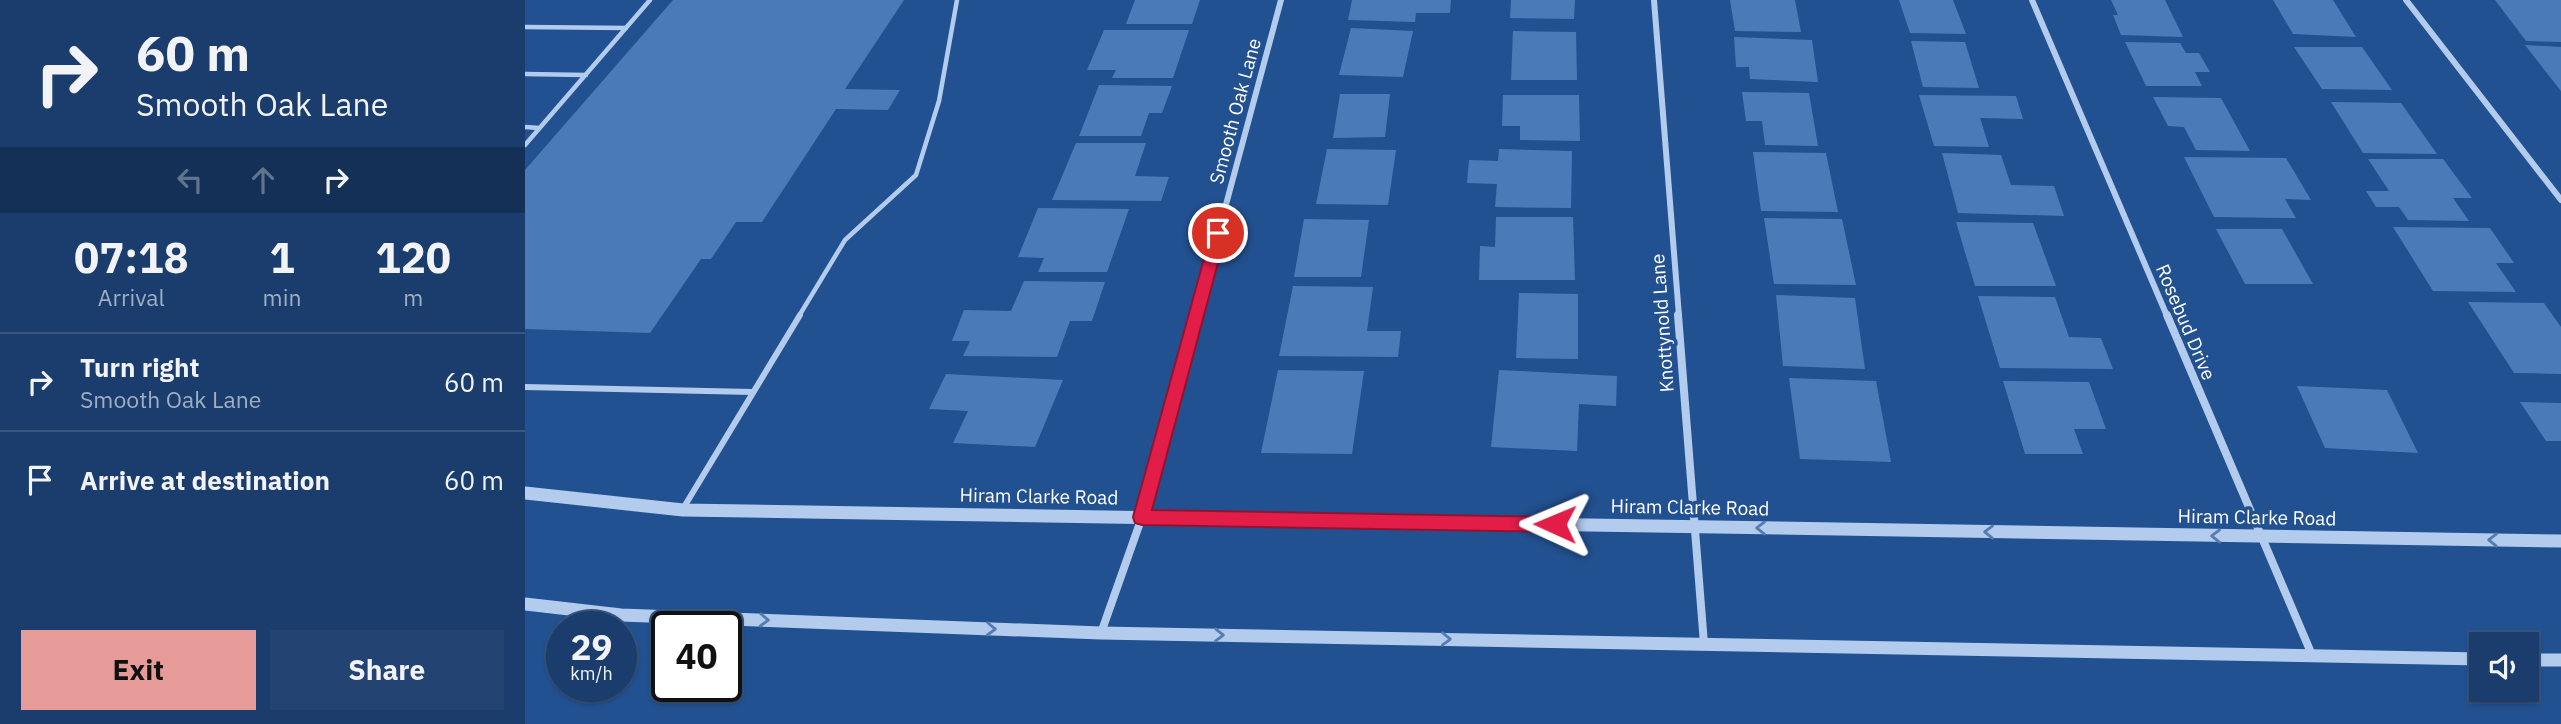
<!DOCTYPE html>
<html lang="en">
<head>
<meta charset="utf-8">
<style>
  body { margin:0; font-family:"IBM Plex Sans",sans-serif; background:#234472; color:#f1f3f6; height:100vh; display:flex; flex-direction:column; font-size:26px; white-space:nowrap }
  * { box-sizing:border-box; margin:0 }
  p { font-size:23px; color:#9faec2 }
  .icon { flex:none; width:38px; height:38px; fill:none; stroke:currentColor; stroke-width:2; stroke-linecap:round; stroke-linejoin:round }
  .map { position:relative; flex:1; overflow:hidden }
  .drawer { display:flex; flex-direction:column; background:#1a3d6d; width:525px }
  .drawer>* { flex:none }
  .guide { background:#1a3d6d; color:#f1f3f6; overflow:hidden }
  .controls { position:absolute; left:1944px; top:632px; display:grid; gap:14px }
  .controls a { display:grid; place-items:center; width:70px; height:70px; border-radius:0px; background:#1a3d6d; box-shadow:0 2px 5px #0004,0 0 0 2px #385680; font-size:35px }
  .speed { position:absolute; left:21px; top:611px; display:flex; gap:14px; font-size:35px; font-weight:700; text-align:center }
  .speed>* { display:grid; place-content:center; width:91px; height:91px; border-radius:50%; background:#1a3d6d; box-shadow:0 2px 5px #0004,0 0 0 2px #385680; line-height:1 }
  .speed small { font-size:18px; font-weight:400 }
  .speed .limit { border:4px solid #111; border-radius:10px; background:#fff; color:#111 }
  .pin { position:absolute; display:grid; place-items:center; width:60px; height:60px; color:#fff; margin:-30px; border:4px solid #fff; border-radius:50%; box-shadow:0 2px 7px #0007 }
  .me { position:absolute; width:77px; margin:-38px; rotate:271deg; stroke-linejoin:round; filter:drop-shadow(0 0 5px #0008) }
  .turn { display:flex; align-items:center; gap:24px; height:147px; padding:0 21px; font-size:32px }
  .turn .icon { width:91px; height:91px; stroke-width:2.5 }
  .turn b { display:block; font-size:49px; line-height:60px }
  .lanes { display:flex; align-items:center; height:66px; padding:0 21px; background:#0003; justify-content:center; gap:35px; direction:ltr }
  .lanes .off { opacity:.35 }
  .eta { display:flex; justify-content:space-evenly; align-items:center; height:119px; text-align:center }
  .eta b { font-size:42px; font-weight:800; line-height:49px }
  .cta { display:flex; gap:14px; margin-top:auto; padding:14px 21px }
  .cta a { flex:1; height:80px; border-radius:0px; background:#e69b98; color:#111; font-size:28px; font-weight:800; line-height:80px; text-align:center }
  .cta a+a { background:#234472; color:#f1f3f6 }
  ul { padding:0; list-style:none }
  li { display:flex; align-items:center; gap:21px; height:98px; padding:0 21px; border-top:2px solid #385680 }
  li div { flex:1 }
  li b { display:block; font-size:26px }
  li em { font-style:normal }
  main { display:flex; flex:1; min-height:0 }
  .map>svg:first-child { display:block }
</style>
</head>
<body>
<main>
<section class="drawer">
<div class="guide">
<div class="turn"><svg class="icon" aria-label="right" viewBox="0 0 24 24"><path d="M7 20v-9h11M14 6l5 5-5 5"/></svg><div><b>60 m</b>Smooth Oak Lane</div></div>
<div class="lanes"><svg class="icon off" aria-label="left" viewBox="0 0 24 24"><path d="M17 20v-9H6M10 6l-5 5 5 5"/></svg><svg class="icon off" aria-label="ahead" viewBox="0 0 24 24"><path d="M12 20V5M6 11l6-6 6 6"/></svg><svg class="icon" aria-label="right" viewBox="0 0 24 24"><path d="M7 20v-9h11M14 6l5 5-5 5"/></svg></div>
</div>
<div class="eta">
<div><b>07:18</b><p>Arrival</p></div>
<div><b>1</b><p>min</p></div>
<div><b>120</b><p>m</p></div>
</div>
<ul>
<li><svg class="icon" aria-label="right" viewBox="0 0 24 24"><path d="M7 20v-9h11M14 6l5 5-5 5"/></svg><div><b>Turn right</b><p>Smooth Oak Lane</p></div><em>60 m</em></li>
<li><svg class="icon" aria-label="arrive" viewBox="0 0 24 24"><path d="M6 21V4h12l-3 4 3 4H6"/></svg><div><b>Arrive at destination</b></div><em>60 m</em></li>
</ul>
<div class="cta"><a>Exit</a><a>Share</a></div>
</section>
<div class="map">
<svg width="2036" height="724" viewBox="0 0 2036 724">
  <rect width="100%" height="100%" fill="#225191"/>
  <!-- building -->
  <g fill="#4b7ab8">
    <path d="M148,0H379L320,89L375,90L363,110L311,109L237,222H211L186,259H176L125,333L0,329V170Z"/>
    <path d="M610,0H675L667,24H601Z"/>
    <path d="M827,0H926L925,13H891L890,22L823,20Z"/>
    <path d="M986,0H1050L1049,19L985,18Z"/>
    <path d="M1205,0H1270L1276,32L1210,31Z"/>
    <path d="M1374,0H1428L1441,34L1385,33Z"/>
    <path d="M1586,0H1640L1658,37L1596,35L1588,15H1593Z"/>
    <path d="M1748,0H1808L1831,37L1768,34Z"/>
    <path d="M1970,0H2036V42L2001,41Z"/>
    <path d="M826,28L888,31L878,77L814,75Z"/>
    <path d="M579,30H664L648,78H587L591,70H562Z"/>
    <path d="M988,31L1051,32L1052,80H986Z"/>
    <path d="M1209,37L1287,40L1293,82L1225,79L1224,67H1211Z"/>
    <path d="M1386,41L1440,42L1454,88L1398,87Z"/>
    <path d="M1600,42L1655,43L1661,53H1674L1685,72H1670L1677,86H1621Z"/>
    <path d="M2000,45L2036,47V91Z"/>
    <path d="M1769,47H1837L1867,90L1797,89Z"/>
    <path d="M574,85L647,86L637,113H624L616,136H554Z"/>
    <path d="M1217,92L1284,93L1293,146L1240,145L1237,121H1221Z"/>
    <path d="M815,94H865L860,137L808,138Z"/>
    <path d="M978,95H1054L1055,141L995,140V126H977Z"/>
    <path d="M1394,95L1491,96L1498,119L1455,118L1464,147L1409,146Z"/>
    <path d="M1628,97L1696,98L1725,151L1671,150L1659,127L1643,126Z"/>
    <path d="M1806,102L1876,103L1912,154L1838,153Z"/>
    <path d="M551,143H621L610,176L644,177L636,201L527,200Z"/>
    <path d="M802,149L871,150L863,205L791,204Z"/>
    <path d="M974,149L1047,151L1046,208L970,207L972,184L942,183L944,160L973,161Z"/>
    <path d="M1228,152L1301,153L1313,212L1236,211Z"/>
    <path d="M1417,153L1476,155L1486,185L1529,186L1539,216L1433,213Z"/>
    <path d="M1659,157L1761,158L1786,200L1760,199L1771,218L1689,217Z"/>
    <path d="M1843,159H1918L1947,198H1928L1944,221L1883,220L1874,207H1851L1841,191H1864Z"/>
    <path d="M513,208L604,209L582,272H513L519,258L493,257Z"/>
    <path d="M971,217H1048L1050,280H954L955,246L970,247Z"/>
    <path d="M1239,218L1317,219L1331,285L1249,284Z"/>
    <path d="M779,219L844,220L836,277H769Z"/>
    <path d="M1431,222L1508,223L1531,286H1450Z"/>
    <path d="M1868,227L1965,228L1989,263H1971L1991,292L1908,291Z"/>
    <path d="M1691,229H1757L1788,284H1720Z"/>
    <path d="M499,281L580,282L567,321H545L532,357L438,356L445,341H427L439,310L486,311Z"/>
    <path d="M768,286L848,287L842,331H876L873,357L754,356Z"/>
    <path d="M994,293L1053,294V359L991,358Z"/>
    <path d="M1251,295L1330,298L1340,369L1258,366Z"/>
    <path d="M1453,296L1530,297L1544,337L1576,338L1588,369L1475,368Z"/>
    <path d="M1943,302L2019,303L2036,327V374L1989,373Z"/>
    <path d="M753,370L839,371L827,454L736,453Z"/>
    <path d="M974,370L1092,376L1091,406L1054,404L1052,451L966,447Z"/>
    <path d="M421,374L538,380L510,447L428,443L443,411L404,409Z"/>
    <path d="M1264,378L1351,381L1366,462L1275,459Z"/>
    <path d="M1478,381L1564,382L1581,429H1549L1558,454H1500Z"/>
    <path d="M1772,386L1862,390L1893,453L1800,448Z"/>
    <path d="M1995,402L2036,403V441H2021Z"/>
  </g>
  <g fill="none" stroke-linecap="round" stroke-linejoin="round">
    <!-- service-far1 -->
    <g stroke="#b3cced" stroke-width="4.5">
      <path d="M0,27L101,28"/>
      <path d="M0,74L61,75"/>
      <path d="M0,127L14,128"/>
      <path d="M0,145L125,0"/>
      <path d="M274,316L320,240L391,175L414,101L432,0"/>
    </g>
    <!-- service -->
    <g stroke="#b3cced" stroke-width="6">
      <path d="M0,387L227,392"/>
      <path d="M159,507L275,315"/>
    </g>
    <!-- minor-far1 -->
    <g stroke="#b3cced" stroke-width="6">
      <path d="M1129,0L1154,316"/>
      <path d="M1507,0L1642,316"/>
      <path d="M1881,0L2036,200"/>
      <path d="M671,316L756,0"/>
    </g>
    <!-- minor -->
    <g stroke="#b3cced" stroke-width="8">
      <path d="M1153,315L1179,644"/>
      <path d="M1642,315L1787,655"/>
      <path d="M576,633L617,517L671,315"/>
    </g>
    <!-- tertiary -->
    <g stroke="#b3cced" stroke-width="13">
      <path d="M0,493L158,510L2036,541"/>
      <path d="M0,604L96,615L576,633L1956,659"/>
      <path d="M2002,660H2036"/>
    </g>
  </g>
  <!-- one-way arrows -->
  <defs><path id="oneway-chevron" d="M-2-3.5L2.5 0L-2 3.5" fill="none" stroke-width="1.6" stroke-linecap="round" stroke-linejoin="round" transform="scale(1.75)"/></defs>
  <g stroke="#557cb1">
    <use href="#oneway-chevron" transform="translate(1236 528) rotate(-179)"/>
    <use href="#oneway-chevron" transform="translate(1464 532) rotate(-179)"/>
    <use href="#oneway-chevron" transform="translate(1691 536) rotate(-179)"/>
    <use href="#oneway-chevron" transform="translate(1968 540) rotate(-179)"/>
    <use href="#oneway-chevron" transform="translate(239 620) rotate(2)"/>
    <use href="#oneway-chevron" transform="translate(466 629) rotate(2)"/>
    <use href="#oneway-chevron" transform="translate(694 635) rotate(1)"/>
    <use href="#oneway-chevron" transform="translate(921 639) rotate(1)"/>
  </g>
  <!-- route -->
  <path fill="#e11d48" stroke="#92132f" stroke-width="2" d="M693,228L701,233L627,510L1030,517L1036,519L1039,524L1036,530L1030,532L617,525L610,523L608,517L686,233Z"/>
  <g text-anchor="middle" dominant-baseline="central" stroke-width="7" stroke-linejoin="round" paint-order="stroke">
    <!-- street labels -->
    <g font-size="19" fill="#fff" stroke="#225191">
      <text transform="translate(710 111) rotate(-75)">Smooth Oak Lane</text>
      <text transform="translate(1661 322) rotate(67)">Rosebud Drive</text>
      <text transform="translate(1137 323) rotate(-94)">Knottynold Lane</text>
      <text transform="translate(514 496) rotate(1)">Hiram Clarke Road</text>
      <text transform="translate(1165 507) rotate(1)">Hiram Clarke Road</text>
      <text transform="translate(1732 517) rotate(1)">Hiram Clarke Road</text>
    </g>
  </g>
</svg>
<div class="controls">
<a><svg class="icon" aria-label="sound" viewBox="0 0 24 24"><path d="M4 9h4l5-4v14l-5-4H4zM17 9q2 3 0 6"/></svg></a>
</div>
<div class="speed"><div>29<small>km/h</small></div><div class="limit">40</div></div>
<div class="pin" style="left:693px;top:233px;background:#d93025"><svg class="icon" aria-label="arrive" viewBox="0 0 24 24"><path d="M6 21V4h12l-3 4 3 4H6"/></svg></div>
<svg class="me" style="left:1030px;top:524px" viewBox="-20 -20 40 40"><path d="M0-17L14 15 0 8-14 15z" fill="#e11d48" stroke="#fff" stroke-width="4"/></svg>
</div>
</main>
</body>
</html>
